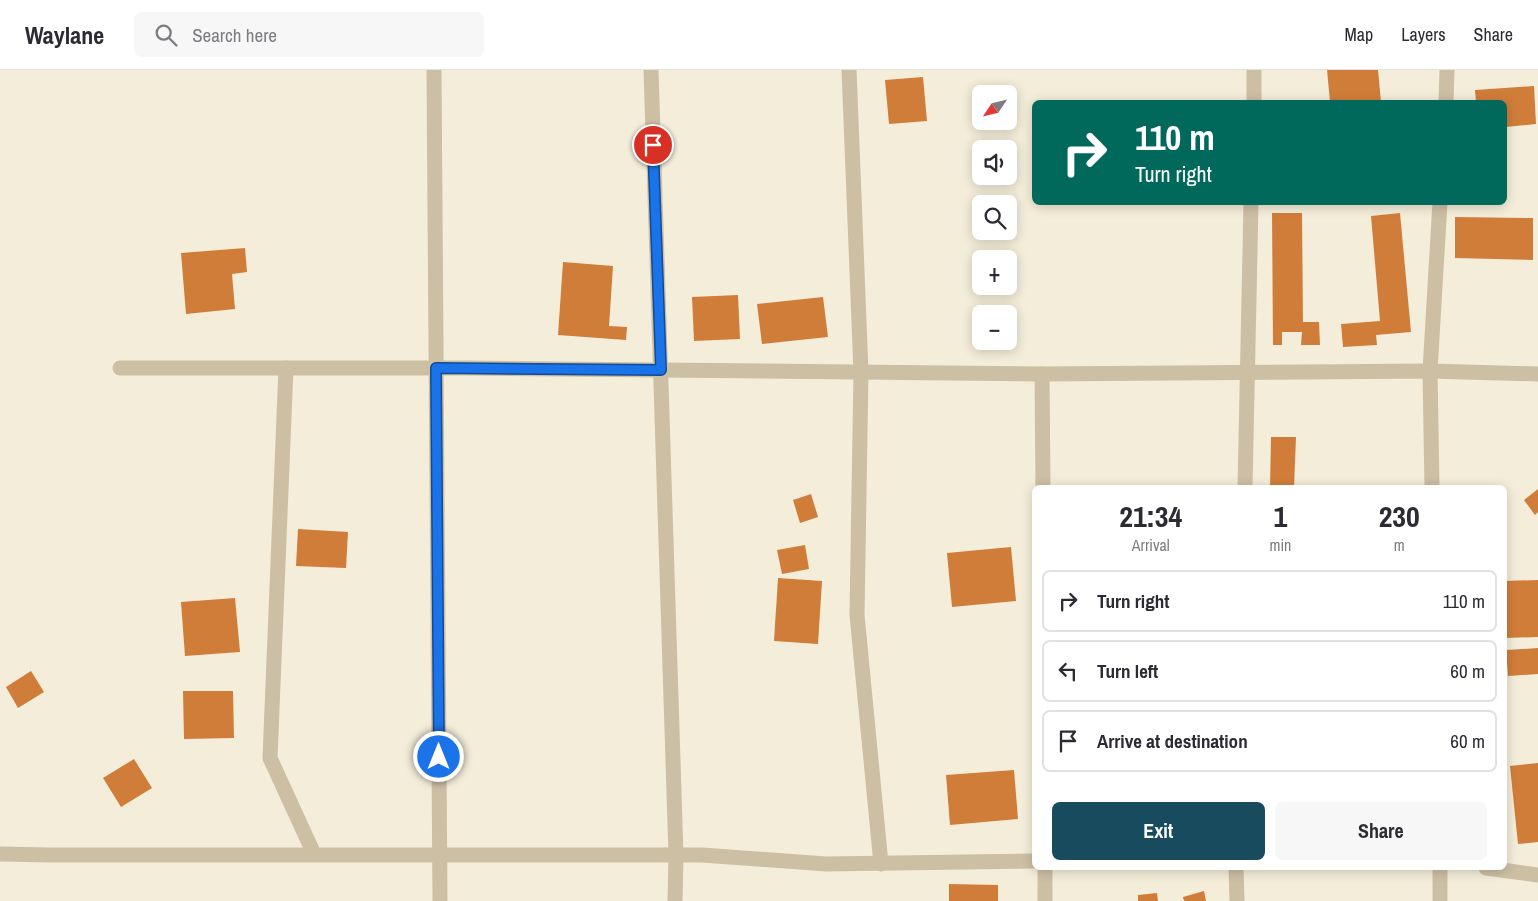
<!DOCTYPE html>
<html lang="en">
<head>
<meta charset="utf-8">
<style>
  body { margin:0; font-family:"Archivo Narrow",sans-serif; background:#f7f7f7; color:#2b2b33; height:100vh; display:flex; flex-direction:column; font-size:19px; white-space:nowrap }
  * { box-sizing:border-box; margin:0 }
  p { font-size:16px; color:#7c7c81 }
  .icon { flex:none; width:28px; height:28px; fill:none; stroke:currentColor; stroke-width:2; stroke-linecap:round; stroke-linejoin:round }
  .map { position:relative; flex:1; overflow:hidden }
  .sheet { position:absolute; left:1032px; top:415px; width:475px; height:385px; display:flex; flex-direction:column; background:#fff; border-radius:8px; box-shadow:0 2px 12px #0003 }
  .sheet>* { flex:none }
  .hud { position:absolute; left:1032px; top:30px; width:475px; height:105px; border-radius:8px; box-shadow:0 2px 12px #0003; background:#00695c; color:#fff; overflow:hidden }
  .needle { width:32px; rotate:235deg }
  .tools { position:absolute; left:972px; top:15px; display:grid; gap:10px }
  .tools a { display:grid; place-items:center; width:45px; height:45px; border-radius:8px; background:#fff; box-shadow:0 2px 12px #0003; font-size:25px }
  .pin { position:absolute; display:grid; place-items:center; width:42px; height:42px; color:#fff; margin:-21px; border:2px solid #fff; border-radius:50%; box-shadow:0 1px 5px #0007 }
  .me { position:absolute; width:55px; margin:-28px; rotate:0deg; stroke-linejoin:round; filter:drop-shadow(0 0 4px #0008) }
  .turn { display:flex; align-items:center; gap:18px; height:105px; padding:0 20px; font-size:22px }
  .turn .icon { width:65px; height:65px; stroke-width:2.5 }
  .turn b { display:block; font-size:35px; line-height:42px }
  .eta { display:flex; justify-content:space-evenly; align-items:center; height:85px; text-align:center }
  .eta b { font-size:30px; font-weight:800; line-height:35px }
  .action { display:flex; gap:10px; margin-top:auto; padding:10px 20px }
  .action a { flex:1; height:58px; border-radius:8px; background:#184b5d; color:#fff; font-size:20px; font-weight:800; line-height:58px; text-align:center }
  .action a+a { background:#f7f7f7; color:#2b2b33 }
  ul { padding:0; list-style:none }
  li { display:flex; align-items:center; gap:15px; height:62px; margin:0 10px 8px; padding:0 10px; border:2px solid #e1e1e2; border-radius:8px }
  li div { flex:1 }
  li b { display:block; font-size:19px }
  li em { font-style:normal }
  header { display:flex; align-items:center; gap:30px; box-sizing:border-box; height:70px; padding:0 25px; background:#fff; border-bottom:1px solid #e1e1e2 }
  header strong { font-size:24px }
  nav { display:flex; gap:28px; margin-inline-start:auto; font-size:18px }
  .search { width:350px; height:45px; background:#f7f7f7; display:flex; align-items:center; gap:12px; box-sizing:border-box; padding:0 18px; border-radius:8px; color:#7c7c81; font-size:19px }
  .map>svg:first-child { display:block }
</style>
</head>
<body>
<header>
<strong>Waylane</strong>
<div class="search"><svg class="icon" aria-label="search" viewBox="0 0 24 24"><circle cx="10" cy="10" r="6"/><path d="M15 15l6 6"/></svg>Search here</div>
<nav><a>Map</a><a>Layers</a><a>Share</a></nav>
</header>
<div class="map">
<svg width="1538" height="831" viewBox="0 0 1538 831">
  <rect width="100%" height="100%" fill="#f4edd9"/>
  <!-- building -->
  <g fill="#d17d3a">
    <path d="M1327,0H1378L1381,32H1330Z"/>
    <path d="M923,7L927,51L889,54L885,10Z"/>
    <path d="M1534,16L1536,54L1505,57V32H1476L1475,20Z"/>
    <path d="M1272,143H1302L1303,252H1319L1320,275H1301L1302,262H1282V275H1273Z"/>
    <path d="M1400,143L1411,262L1376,265L1377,275L1343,277L1341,254L1380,251L1371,146Z"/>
    <path d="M1455,147L1533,148V190L1455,188Z"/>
    <path d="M245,178L247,202L232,204L235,239L186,244L181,183Z"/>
    <path d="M563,192L613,196L609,256L627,257L626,270L558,265Z"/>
    <path d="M738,225L740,269L694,271L692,227Z"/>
    <path d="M823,227L828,267L762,274L757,234Z"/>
    <path d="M1271,367H1296L1294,418H1270Z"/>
    <path d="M1538,419V442L1535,445L1524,430Z"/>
    <path d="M811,424L818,447L800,453L793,430Z"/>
    <path d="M298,459L348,462L346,498L296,496Z"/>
    <path d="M805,475L809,499L782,504L777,480Z"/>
    <path d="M1011,477L1016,531L952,537L947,483Z"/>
    <path d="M778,508L822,511L818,574L774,571Z"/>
    <path d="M1538,510V567L1505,568V511Z"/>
    <path d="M235,528L240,582L185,586L181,532Z"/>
    <path d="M1538,578V604L1508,606L1506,580Z"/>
    <path d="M31,601L44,622L18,638L6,617Z"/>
    <path d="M183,621H233L234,668L184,669Z"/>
    <path d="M134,689L152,718L121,737L103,708Z"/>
    <path d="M1538,693V772L1518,774L1510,696Z"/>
    <path d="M1014,700L1018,749L950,755L946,705Z"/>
    <path d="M949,814L998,815V831H949Z"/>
    <path d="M1204,821L1206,831H1184L1183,827Z"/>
    <path d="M1157,823L1158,831H1138V825Z"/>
  </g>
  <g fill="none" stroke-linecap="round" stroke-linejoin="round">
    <!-- minor -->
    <g stroke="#cdbfa4" stroke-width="15">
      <path d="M434,0L440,831"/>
      <path d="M651,0L676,785L675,831"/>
      <path d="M849,0L861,302L857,545L881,794"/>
      <path d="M1254,32V0"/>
      <path d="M1446,32L1447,0"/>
      <path d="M120,298H468L1042,304L1043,418"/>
      <path d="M286,298L270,688L314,784"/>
      <path d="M1042,304L1430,301L1538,304"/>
      <path d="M1245,418L1251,132"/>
      <path d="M1432,418L1430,301L1440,132"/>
      <path d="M0,784L51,785H702L826,794L1035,791"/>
      <path d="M1045,798V831"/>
      <path d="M1236,798L1237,831"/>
      <path d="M1486,798L1538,805"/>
      <path d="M1440,831V798"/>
    </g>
  </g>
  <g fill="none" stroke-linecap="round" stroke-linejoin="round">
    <defs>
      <path id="route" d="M439,687L436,298L661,300L653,75"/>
    </defs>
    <!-- route casing -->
    <use href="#route" stroke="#114b97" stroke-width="12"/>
    <!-- route -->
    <use href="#route" stroke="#1a73e8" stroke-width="9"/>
  </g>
</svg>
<div class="tools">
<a><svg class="needle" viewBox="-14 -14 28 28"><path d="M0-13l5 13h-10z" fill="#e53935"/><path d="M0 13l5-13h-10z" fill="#7c7c81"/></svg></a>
<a><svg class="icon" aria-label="sound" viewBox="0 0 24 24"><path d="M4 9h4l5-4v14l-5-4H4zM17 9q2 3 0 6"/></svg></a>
<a><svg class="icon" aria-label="search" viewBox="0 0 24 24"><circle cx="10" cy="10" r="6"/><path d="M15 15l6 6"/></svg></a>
<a>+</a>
<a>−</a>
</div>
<div class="pin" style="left:653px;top:75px;background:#d93025"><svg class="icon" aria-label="arrive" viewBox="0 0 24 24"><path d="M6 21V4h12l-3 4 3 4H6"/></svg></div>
<svg class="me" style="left:439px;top:687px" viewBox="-20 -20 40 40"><circle r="17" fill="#1a73e8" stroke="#fff" stroke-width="3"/><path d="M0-11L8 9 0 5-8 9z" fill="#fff"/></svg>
<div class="hud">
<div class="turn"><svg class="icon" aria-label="right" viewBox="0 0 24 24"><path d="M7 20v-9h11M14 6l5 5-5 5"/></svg><div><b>110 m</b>Turn right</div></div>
</div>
<section class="sheet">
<div class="eta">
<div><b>21:34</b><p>Arrival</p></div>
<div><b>1</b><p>min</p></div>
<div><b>230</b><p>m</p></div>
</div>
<ul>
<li><svg class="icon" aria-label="right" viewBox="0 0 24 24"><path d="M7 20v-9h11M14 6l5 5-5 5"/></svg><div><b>Turn right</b></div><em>110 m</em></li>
<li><svg class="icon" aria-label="left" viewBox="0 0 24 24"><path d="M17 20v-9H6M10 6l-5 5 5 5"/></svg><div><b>Turn left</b></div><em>60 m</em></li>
<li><svg class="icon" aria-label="arrive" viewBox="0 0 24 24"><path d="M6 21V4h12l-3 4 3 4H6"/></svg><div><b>Arrive at destination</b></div><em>60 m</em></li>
</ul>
<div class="action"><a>Exit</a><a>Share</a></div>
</section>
</div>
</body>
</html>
